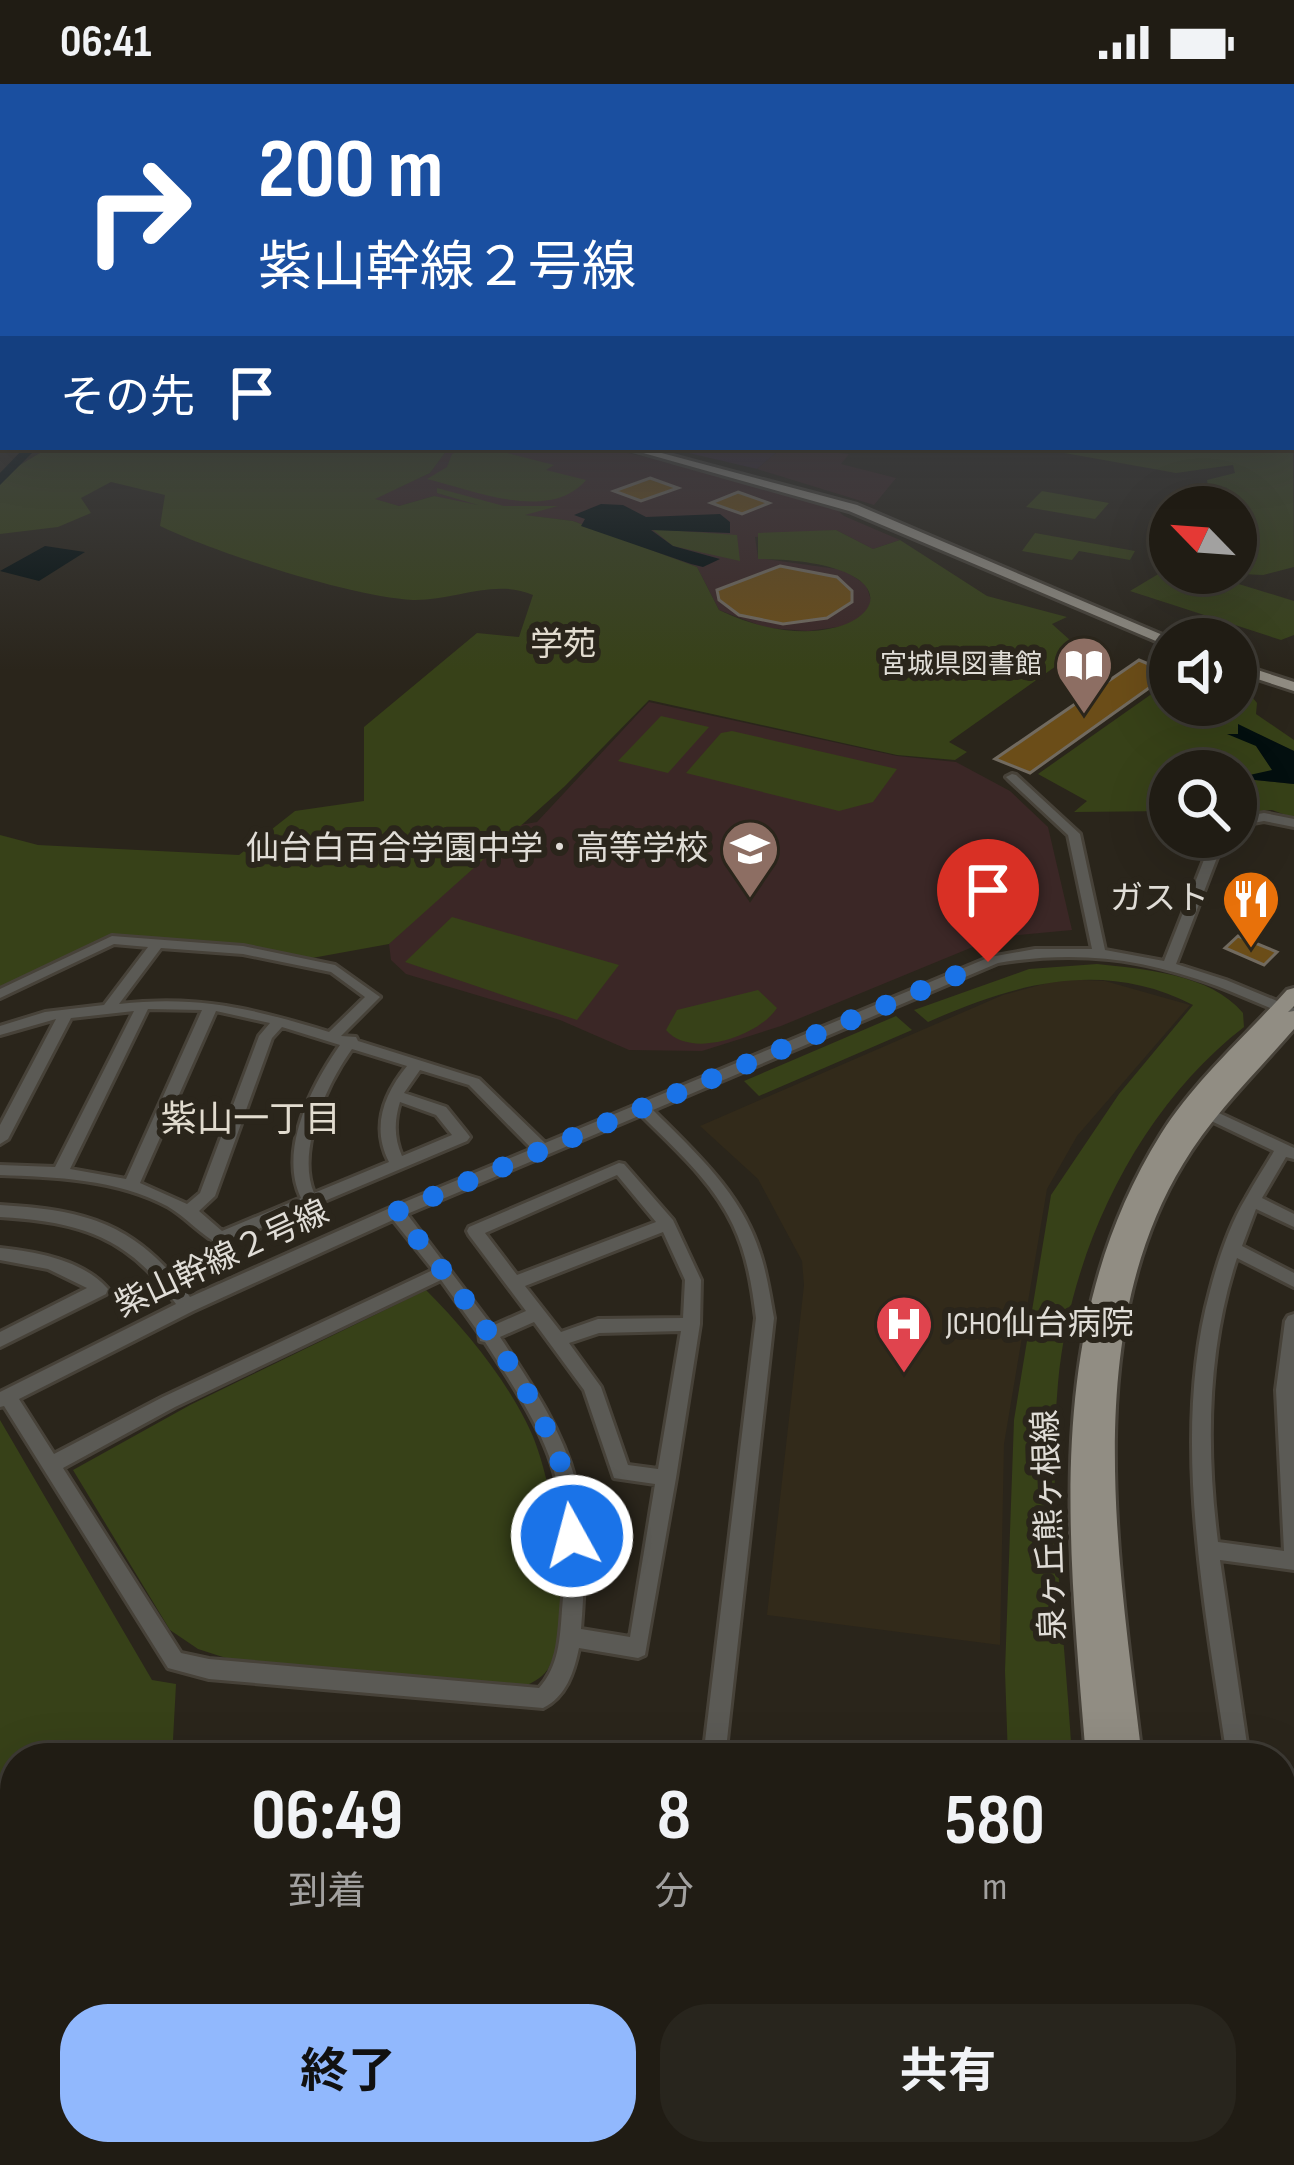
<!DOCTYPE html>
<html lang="ja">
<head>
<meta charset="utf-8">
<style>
  body { margin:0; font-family:"Sofia Sans Condensed","Noto Sans JP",sans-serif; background:#28251d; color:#f1f3f6; height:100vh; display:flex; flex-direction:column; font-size:45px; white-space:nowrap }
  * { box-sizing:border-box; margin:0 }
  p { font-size:39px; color:#a2a1a0 }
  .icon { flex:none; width:66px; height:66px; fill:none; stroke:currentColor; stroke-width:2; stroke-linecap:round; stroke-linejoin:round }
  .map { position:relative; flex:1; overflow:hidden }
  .drawer { position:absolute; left:0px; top:1659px; width:1296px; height:423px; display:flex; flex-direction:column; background:#201c14; border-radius:48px 48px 0 0; box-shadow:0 12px 48px #0002,0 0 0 3px #3d3a34 }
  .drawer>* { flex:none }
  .top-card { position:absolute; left:0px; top:0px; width:1296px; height:366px; box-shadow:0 12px 48px #0002,0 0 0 3px #3d3a34; background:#1a4fa0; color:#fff; overflow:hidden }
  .needle { width:78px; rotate:295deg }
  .tools { position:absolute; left:1149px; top:402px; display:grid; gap:24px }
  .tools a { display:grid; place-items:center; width:108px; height:108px; border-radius:50%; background:#201c14; box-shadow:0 12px 48px #0002,0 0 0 3px #3d3a34; font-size:60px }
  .pin { position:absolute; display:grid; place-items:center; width:102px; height:102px; color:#fff; margin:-123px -51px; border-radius:50% 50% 50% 0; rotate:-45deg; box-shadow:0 0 12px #0007 }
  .pin .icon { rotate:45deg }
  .me { position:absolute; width:132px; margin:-66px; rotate:353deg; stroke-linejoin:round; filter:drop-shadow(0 0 9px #0008) }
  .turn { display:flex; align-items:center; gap:42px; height:252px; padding:0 60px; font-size:54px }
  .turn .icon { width:156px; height:156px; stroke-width:2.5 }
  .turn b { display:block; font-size:84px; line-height:102px }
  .then { display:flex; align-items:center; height:114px; padding:0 60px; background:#0003; gap:24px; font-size:45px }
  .eta { display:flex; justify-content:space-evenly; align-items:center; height:204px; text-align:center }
  .eta b { font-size:72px; font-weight:700; line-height:84px }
  .action { display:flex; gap:24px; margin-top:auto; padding:24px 60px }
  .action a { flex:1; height:138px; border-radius:48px; background:#91b8fd; color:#111; font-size:48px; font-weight:700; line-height:138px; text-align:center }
  .action a+a { background:#28251d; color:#f1f3f6 }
  .status { display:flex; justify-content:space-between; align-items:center; height:84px; padding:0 60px; background:#201c14; direction:ltr }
  .status svg { height:33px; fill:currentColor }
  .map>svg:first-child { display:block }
</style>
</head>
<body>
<div class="status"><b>06:41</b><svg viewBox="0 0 49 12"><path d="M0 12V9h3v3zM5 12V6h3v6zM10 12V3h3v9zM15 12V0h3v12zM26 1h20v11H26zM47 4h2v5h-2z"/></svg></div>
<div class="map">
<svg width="1294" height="2081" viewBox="0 0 1294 2081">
  <rect width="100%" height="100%" fill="#2a251b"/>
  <!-- commercial -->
  <path fill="#372732" d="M663,363H783L757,385Z"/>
  <!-- built -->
  <path fill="#322a1a" d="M1062,895L1105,897L1190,921L1077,1052L1047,1105L1004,1360L1000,1561L767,1531L804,1201L802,1177L758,1095L700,1042L1003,911Z"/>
  <!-- education -->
  <g fill="#3b2726">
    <path d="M479,363H601L734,393L834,423L844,432L900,456L873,465L836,446L755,453L758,474L844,486L866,501L872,519L868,531L852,541L808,547L767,544L719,526L697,483L573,437L523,431L550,423L503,422L437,409L479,420L461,421L434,412L399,422L373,415L430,389L447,366Z"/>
    <path d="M783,363L849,370L841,380L896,394L874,421L757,385Z"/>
    <path d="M649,618L897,672L956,678L1010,707L1048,743L1072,846L997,853L781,942L702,967L629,966L560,936L406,890L391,876L389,860L508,743L537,738Z"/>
  </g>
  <!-- green -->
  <g fill="#374118">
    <path d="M50,363H479L488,364L554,381L546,386L586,396C550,439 472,406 427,395L447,383L452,370L465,365L447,366L430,389L375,415L399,422L434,412L478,421L437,409V404L504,422H558L525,431L573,437L697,483L719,526C860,594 956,477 758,475V449L836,446L873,465L900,456L987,512L1067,533L1052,540L1080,565L949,658L967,668L955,676L897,671L649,616L565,702L389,860L312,874L178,855L110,852L0,905V751L38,761L239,771L295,727L364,717V643L477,549L519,553L533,511C495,494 453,517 413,516C352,513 216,469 160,442L165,411L111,398L81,414L91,429L58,443L0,450V393Z"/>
    <path d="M1031,363H1293L1294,483L1263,491L1220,489H1236V423H1199L1209,407L1207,396L1235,389L1233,381L1176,389Z"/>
    <path d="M1042,407L1109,419L1095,435L1026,423Z"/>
    <path d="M652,445L737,451L740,477L673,462Z"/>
    <path d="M1035,449L1135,467L1130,476L1079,467L1072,476L1022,467Z"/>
    <path d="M1170,483V489H1203L1294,517V551L1281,556L1130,507Z"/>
    <path d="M1236,593L1257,619L1256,630L1294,656V667L1258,650L1256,662L1273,687L1253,693L1191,678L1204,687H1170V727L1074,728L1087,717L1038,690L1170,597V621H1236Z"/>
    <path d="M661,632L709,643L668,689L618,677Z"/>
    <path d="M732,647L897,685L873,718L839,727L686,689L721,649Z"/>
    <path d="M1236,694L1294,700V734L1272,726L1236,729Z"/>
    <path d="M452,833L619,881L577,936L405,878Z"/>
    <path d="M1097,880C1144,885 1211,890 1243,929L1244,943C1139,1024 1070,1165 1058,1299C1047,1423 1065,1550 1072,1674H1008L1005,1587L1014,1336L1051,1111L1119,1010L1193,921C1103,875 1016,899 928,938L914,926L1029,885Z"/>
    <path d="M758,906L777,924C758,953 690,975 666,946L677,926Z"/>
    <path d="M896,932L912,946L759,1012L744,997Z"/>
    <path d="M426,1206C465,1245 508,1297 531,1348C554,1399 576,1534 548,1585C541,1596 529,1600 517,1605L229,1575L198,1565L170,1546L73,1386L190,1321Z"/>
    <path d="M0,1336L152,1596L176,1600L172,1674H15V1762L8,1740L0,1742Z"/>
    <path d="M992,2067H1095L1096,2081H993Z"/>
  </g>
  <!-- water -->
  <g fill="#030f0f">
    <path d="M601,420L623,421L646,433L720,430L730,438V449L651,446L673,462L720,475L703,483L691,480L581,442L585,435L574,431Z"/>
    <path d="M45,462L85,468L39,497L0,487Z"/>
    <path d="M1238,640L1294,667V700L1236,694L1272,686L1256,662L1227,650H1238Z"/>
  </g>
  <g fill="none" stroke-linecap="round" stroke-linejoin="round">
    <!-- river -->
    <path fill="#030f0f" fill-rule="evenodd" d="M25,363H38L0,401V389Z"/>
  </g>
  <!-- building -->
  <g fill="#6b4d18" stroke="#716a5f" stroke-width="3">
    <path d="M650,394L678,404L641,417L614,407Z"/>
    <path d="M738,408L769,419L742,430L711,419Z"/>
    <path d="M780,482L837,493L852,507V518L827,534L783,540L739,531L719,516L717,506Z"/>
    <path d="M1139,576L1170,589L1030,689L995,675Z"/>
    <path d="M1238,852L1277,868L1264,881L1225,864Z"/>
  </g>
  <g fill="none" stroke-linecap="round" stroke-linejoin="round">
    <defs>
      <g id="minor">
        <path d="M0,306L3,307V312L0,311Z"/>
        <path d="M3,330V336L0,337V331Z"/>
        <path d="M1012,690L1016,691L1080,750L1105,866L1164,877L1213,753H1225L1176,880L1226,896L1294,924V933C1268,924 1243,912 1217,902C1142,874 1077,866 998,879L653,1026C695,1068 742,1110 760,1169C767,1190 770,1212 774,1234L725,1674H703L756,1234C752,1202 747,1170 733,1141C713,1098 674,1064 641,1031L407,1130L492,1242L526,1227L469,1151L467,1147L469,1143L619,1079L624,1080L673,1136L701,1196L700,1240L676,1394L645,1571L638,1574L579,1564C574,1588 566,1613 543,1624L209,1595L168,1584L4,1322L0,1323V1308L176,1220C128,1152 80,1138 0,1133V1121C87,1126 137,1140 190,1213L390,1124L532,1065L469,1001L420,986L404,1009L446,1023L467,1049L470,1053L467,1057L220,1161C201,1151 186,1133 167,1122C116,1095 56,1093 0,1091V1081L55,1083L134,927L71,934L8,1055L0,1060V1041L56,935L0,951V942L45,928L104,921L148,863L114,860L0,914V905L112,852L243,862L335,881L380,913L341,952L356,953L358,957L479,995L545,1059L990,873L1035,865H1092L1068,751L1008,695L1006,693ZM161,864L243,870L331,888L365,913L329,948C254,925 199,911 119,920ZM148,925L202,926L126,1095L70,1085ZM216,927L270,939L259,952L200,1109L187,1120L140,1099ZM282,943L340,961C312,1001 278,1066 301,1114L222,1147L199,1127L215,1112L272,954ZM352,965L407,982C384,1010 371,1043 389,1078L314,1109C296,1066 327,1000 352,965ZM400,1018L436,1031L452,1051L402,1072C394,1054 394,1037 400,1018ZM617,1091L656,1138L517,1191L485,1149ZM393,1136L433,1186L163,1313L54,1370L19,1315L193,1227ZM663,1148L685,1196L683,1234L598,1235L561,1248L525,1202ZM441,1196L479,1249L480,1257L485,1258C507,1292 530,1326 545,1362C567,1413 567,1472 562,1526C560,1554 559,1582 539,1604L209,1575L181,1569L63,1384L175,1323ZM534,1238L584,1306L614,1394L655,1400L630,1553L581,1545C585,1496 587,1443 575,1395C561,1343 529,1297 500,1253ZM681,1247L658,1385L628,1381L601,1303L569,1259L599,1249Z"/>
        <path d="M1264,729L1294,735V743L1264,737L1236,742V734Z"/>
        <path d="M1208,1024L1294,1064V1075L1286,1073L1262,1114L1294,1130V1143L1256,1125L1242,1162L1294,1189V1203L1237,1174C1207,1265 1206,1364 1218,1458L1284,1467L1276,1306L1285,1237L1288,1232L1294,1230V1486L1220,1476L1249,1674H1227C1206,1527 1170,1353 1210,1207C1218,1176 1230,1140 1246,1114C1254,1099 1265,1083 1274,1067L1203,1033L1201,1029Z"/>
        <path d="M0,1164C37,1168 83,1176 108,1205L106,1210L0,1263V1248L87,1204L48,1185L0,1176Z"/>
        <path d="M276,1663H365L373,1666L376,1674H265L268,1666Z"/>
        <path d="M0,1772L8,1775L15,1793V1837L7,1833L0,1816Z"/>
        <path d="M1281,1836L1294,1839V1863L1281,1860Z"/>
        <path d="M15,1851V1875L0,1882V1858Z"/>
        <path d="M1281,1935L1290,1938L1294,1952V2068L1285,2064L1281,2054Z"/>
        <path d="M15,2055V2067H30L25,2081H0L8,2058Z"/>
        <path d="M135,2067H161L156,2081H130Z"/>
        <path d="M263,2067H289L285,2081H259Z"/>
        <path d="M408,2067H434L431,2081H405Z"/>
        <path d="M546,2067H572L569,2081H543Z"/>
        <path d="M655,2067H681L679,2081H653Z"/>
      </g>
      <g id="major">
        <path d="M622,363H639L857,421L1172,555L1170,563L849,427Z"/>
        <path d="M1236,579L1294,598V607L1236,588Z"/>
        <path d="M1294,904V922L1288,928L1294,927V945C1256,989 1213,1030 1183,1080C1078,1252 1120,1485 1142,1674H1086C1069,1460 1041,1242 1161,1050C1195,996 1245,953 1287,906Z"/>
        <path d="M1112,2067H1176L1178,2081H1113Z"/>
      </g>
    </defs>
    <!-- minor casing -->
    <use href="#minor" stroke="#474239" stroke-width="6"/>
    <!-- major casing -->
    <use href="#major" stroke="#474239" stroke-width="6"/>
    <!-- minor -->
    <use href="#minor" fill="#5b5a55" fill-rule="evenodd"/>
    <!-- major -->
    <use href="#major" fill="#918d83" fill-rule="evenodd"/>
  </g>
  <!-- sky -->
  <linearGradient id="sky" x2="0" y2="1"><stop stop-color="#17140f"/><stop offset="0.5" stop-color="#44464a"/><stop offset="1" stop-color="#44464a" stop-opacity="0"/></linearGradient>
  <rect width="1294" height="587" fill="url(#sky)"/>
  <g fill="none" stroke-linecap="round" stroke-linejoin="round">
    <!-- route -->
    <path stroke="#1a73e8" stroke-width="21" stroke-dasharray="0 37.8" d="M572,1452C569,1431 570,1407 563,1387C537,1303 452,1197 396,1128L988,878"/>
  </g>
  <!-- icons -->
  <defs>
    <symbol id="library-pin" viewBox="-11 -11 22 30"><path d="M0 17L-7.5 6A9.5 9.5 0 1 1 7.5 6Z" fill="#8d6e63" stroke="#2a251b"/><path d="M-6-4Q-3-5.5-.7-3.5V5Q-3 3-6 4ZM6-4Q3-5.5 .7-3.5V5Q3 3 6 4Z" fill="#fff"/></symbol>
    <symbol id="school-pin" viewBox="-11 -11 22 30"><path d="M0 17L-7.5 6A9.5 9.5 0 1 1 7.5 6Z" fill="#8d6e63" stroke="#2a251b"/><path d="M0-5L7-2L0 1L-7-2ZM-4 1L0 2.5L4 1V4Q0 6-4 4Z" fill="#fff"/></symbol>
    <symbol id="restaurant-pin" viewBox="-11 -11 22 30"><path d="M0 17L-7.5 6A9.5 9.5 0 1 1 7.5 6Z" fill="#e8710a" stroke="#2a251b"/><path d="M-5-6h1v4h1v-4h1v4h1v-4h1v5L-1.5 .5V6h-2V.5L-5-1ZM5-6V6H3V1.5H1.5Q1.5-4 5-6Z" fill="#fff"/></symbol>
    <symbol id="hospital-pin" viewBox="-11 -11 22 30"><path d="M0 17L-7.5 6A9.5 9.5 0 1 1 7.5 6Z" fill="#e0444e" stroke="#2a251b"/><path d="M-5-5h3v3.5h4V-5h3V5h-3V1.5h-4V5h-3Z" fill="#fff"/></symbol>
  </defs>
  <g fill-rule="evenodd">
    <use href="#library-pin" x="1051" y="548" width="66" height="90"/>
    <use href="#school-pin" x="717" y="732" width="66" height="90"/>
    <use href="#restaurant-pin" x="1218" y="782" width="66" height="90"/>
    <use href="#hospital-pin" x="871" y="1207" width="66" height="90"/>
  </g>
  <g text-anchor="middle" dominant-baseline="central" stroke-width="12" stroke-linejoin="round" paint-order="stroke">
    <!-- far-poi labels -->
    <g font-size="27" fill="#e0ddd7" stroke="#2a251b" text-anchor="end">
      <text x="1042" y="581">宮城県図書館</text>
    </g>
    <!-- far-quarter labels -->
    <g font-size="33" fill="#e2dccf" stroke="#2a251b">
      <text x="563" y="561">学苑</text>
    </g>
    <!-- poi labels -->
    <g font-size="33" fill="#e0ddd7" stroke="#2a251b" text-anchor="end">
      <text x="708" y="765">仙台白百合学園中学・高等学校</text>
      <text x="1209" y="815">ガスト</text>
      <text x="946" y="1240" text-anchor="start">JCHO仙台病院</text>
    </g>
    <!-- street labels -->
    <g font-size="33" fill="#e0ddd7" stroke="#2a251b">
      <text transform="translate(222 1175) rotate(-25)">紫山幹線２号線</text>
      <text transform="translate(1050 1441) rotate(-92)">泉ヶ丘熊ヶ根線</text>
    </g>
    <!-- neighbourhood labels -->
    <g font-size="36" fill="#e2dccf" stroke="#2a251b">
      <text x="251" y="1036">紫山一丁目</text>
    </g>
  </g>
</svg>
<div class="tools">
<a><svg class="needle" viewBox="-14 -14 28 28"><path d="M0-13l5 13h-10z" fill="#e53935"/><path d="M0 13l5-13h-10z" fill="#a2a1a0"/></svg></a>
<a><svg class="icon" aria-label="sound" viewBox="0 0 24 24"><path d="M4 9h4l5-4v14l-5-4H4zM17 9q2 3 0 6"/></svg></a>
<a><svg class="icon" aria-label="search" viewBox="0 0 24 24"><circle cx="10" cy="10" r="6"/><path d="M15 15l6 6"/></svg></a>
</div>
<div class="pin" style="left:988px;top:878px;background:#d93025"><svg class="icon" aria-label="arrive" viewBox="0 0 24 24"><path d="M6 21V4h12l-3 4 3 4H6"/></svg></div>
<svg class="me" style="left:572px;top:1452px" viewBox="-20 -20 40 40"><circle r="17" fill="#1a73e8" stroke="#fff" stroke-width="3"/><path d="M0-11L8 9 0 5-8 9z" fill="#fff"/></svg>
<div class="top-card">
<div class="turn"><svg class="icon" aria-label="right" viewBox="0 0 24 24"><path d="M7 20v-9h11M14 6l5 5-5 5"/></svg><div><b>200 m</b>紫山幹線２号線</div></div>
<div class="then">その先<svg class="icon" aria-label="arrive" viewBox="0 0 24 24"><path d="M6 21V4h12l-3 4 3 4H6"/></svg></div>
</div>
<section class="drawer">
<div class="eta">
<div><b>06:49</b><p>到着</p></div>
<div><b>8</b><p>分</p></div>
<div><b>580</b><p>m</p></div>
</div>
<div class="action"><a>終了</a><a>共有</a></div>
</section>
</div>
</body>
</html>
